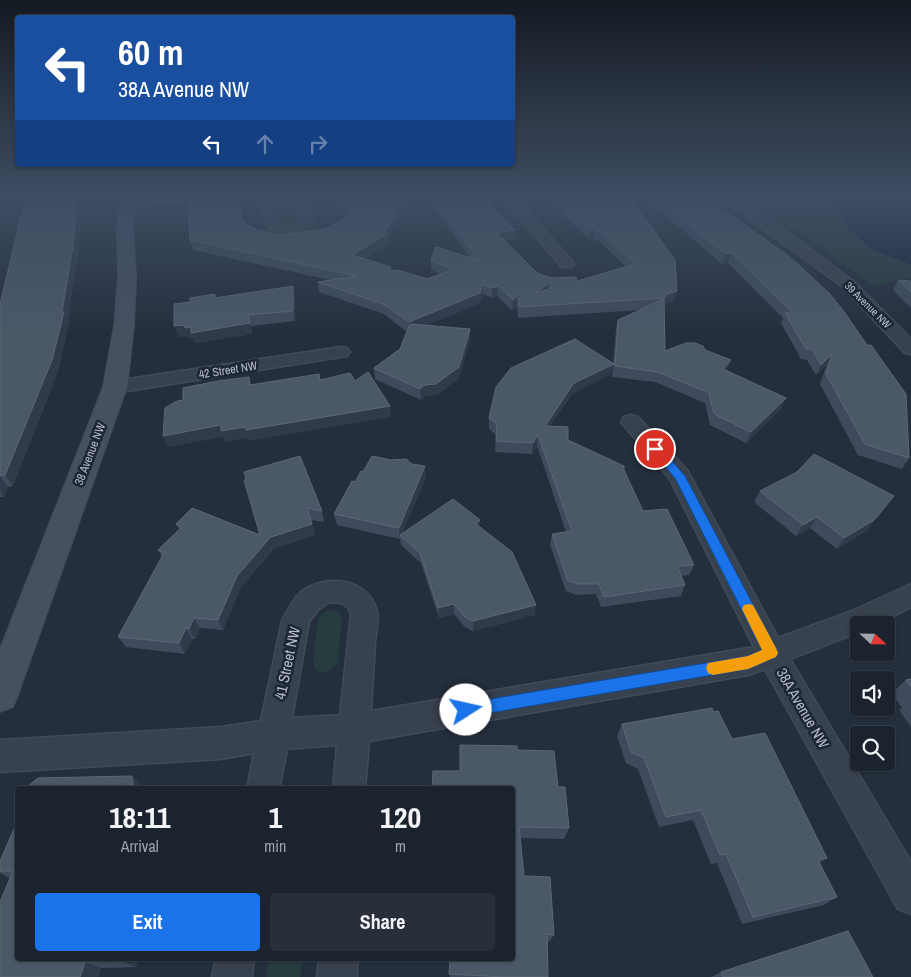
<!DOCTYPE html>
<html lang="en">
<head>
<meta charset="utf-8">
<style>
  body { margin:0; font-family:"Archivo Narrow",sans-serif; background:#282f3a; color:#f1f3f6; height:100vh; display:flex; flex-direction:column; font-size:19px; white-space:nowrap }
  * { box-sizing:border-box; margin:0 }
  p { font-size:16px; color:#a0a4aa }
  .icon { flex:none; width:28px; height:28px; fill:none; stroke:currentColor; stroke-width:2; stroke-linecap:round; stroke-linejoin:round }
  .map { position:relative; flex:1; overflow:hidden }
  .details { position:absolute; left:15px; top:786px; width:500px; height:175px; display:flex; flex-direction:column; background:#1b232e; border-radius:5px; box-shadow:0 1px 4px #0004,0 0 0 1px #39404a }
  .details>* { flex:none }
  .guide { position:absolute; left:15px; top:15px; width:500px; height:152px; border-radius:5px; box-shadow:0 1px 4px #0004,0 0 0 1px #39404a; background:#1a4fa0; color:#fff; overflow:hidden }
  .needle { width:32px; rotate:112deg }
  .tools { position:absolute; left:850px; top:616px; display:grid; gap:10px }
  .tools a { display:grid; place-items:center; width:45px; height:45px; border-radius:5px; background:#1b232e; box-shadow:0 1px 4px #0004,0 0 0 1px #39404a; font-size:25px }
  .pin { position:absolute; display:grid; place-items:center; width:42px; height:42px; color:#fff; margin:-21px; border:2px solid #fff; border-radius:50%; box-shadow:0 1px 5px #0007 }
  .me { position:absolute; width:55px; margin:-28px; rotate:80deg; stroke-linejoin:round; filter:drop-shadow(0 0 4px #0008) }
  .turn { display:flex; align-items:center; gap:18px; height:105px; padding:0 20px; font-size:22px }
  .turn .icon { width:65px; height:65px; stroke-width:2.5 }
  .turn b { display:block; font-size:35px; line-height:42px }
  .lanes { display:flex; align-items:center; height:48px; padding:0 20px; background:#0003; justify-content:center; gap:25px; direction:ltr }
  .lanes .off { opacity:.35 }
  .eta { display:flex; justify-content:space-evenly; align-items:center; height:85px; text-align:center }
  .eta b { font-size:30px; font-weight:700; line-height:35px }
  .cta { display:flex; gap:10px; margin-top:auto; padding:10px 20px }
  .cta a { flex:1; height:58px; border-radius:5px; background:#1a73e8; color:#fff; font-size:20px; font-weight:700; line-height:58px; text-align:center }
  .cta a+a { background:#282f3a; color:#f1f3f6 }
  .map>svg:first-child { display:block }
</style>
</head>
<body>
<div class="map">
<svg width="911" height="977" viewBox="0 0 911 977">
  <rect width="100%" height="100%" fill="#242f3e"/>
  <!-- green -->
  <g fill="#263c3f">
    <path d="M740,195H911V277L873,286L812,241Z"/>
    <path d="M282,198L289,200L297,223L295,225H285L278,201Z"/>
    <path d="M328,610L338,611L342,617L338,662L331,670C326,672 320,674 316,670C310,663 317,626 319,617Z"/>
    <path d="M269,959H303L300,977H266Z"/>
  </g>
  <!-- water -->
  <path fill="#17263c" d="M834,195H911V265L871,249L848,228Z"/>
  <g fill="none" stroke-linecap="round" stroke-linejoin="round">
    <defs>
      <g id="street">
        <path d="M258,195H270L281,226C288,229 294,228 299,223L290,195H302L313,223C305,235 282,243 270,230C264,224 261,204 258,195Z"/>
        <path d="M500,195H513L572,261L574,264L572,267H562Z"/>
        <path d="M717,195H732L761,213L853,281L911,339V354L905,353L843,287Z"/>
        <path d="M341,347L347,348L350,352L347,356L115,393L108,391L105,387L108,383L115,381Z"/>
        <path d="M631,415L638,417L687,470L778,638L852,611L911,584V607L876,625H859V632L790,659L911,862V914L898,909L765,669L748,675L369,741L365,789H333L337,745L287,749L279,789H247L254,753L221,759L0,772V740L221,727L261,721L282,621C287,611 292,600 301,592C326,573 368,578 377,611C379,620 376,633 375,642C374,665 372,688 371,711L754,647L670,479L621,422L624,417ZM329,602C339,602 348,603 351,614L340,715L292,718L309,622L318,610Z"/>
        <path d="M216,959H254L252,977H212Z"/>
        <path d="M319,959H357V977H317Z"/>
      </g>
      <path id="secondary" d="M151,195H212L205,200L137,206L133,226L136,278L134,326L127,387L18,695L13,707L0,712V649L103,387L114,326L118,278L117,226L122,202L125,199Z"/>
    </defs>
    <!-- street casing -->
    <use href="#street" stroke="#414a57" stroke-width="3"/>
    <!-- secondary casing -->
    <use href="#secondary" stroke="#414a57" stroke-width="2"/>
    <!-- street -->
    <use href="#street" fill="#38414e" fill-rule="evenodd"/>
    <!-- secondary -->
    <use href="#secondary" fill="#465061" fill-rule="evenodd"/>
  </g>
  <!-- wall -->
  <g fill="#3f4b5c">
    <path d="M26,195H81L79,250L68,318L69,322L58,371L13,486L8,487L4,497H0V303L3,292Z"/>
    <path d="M336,195H409L385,246L364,259L391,271L427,279L440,274L431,270V260L469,257L426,195H485L490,201V204L515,230V239L505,241L537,273L552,278L577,281L626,267L599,241L594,239H589L543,195H629L677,291L674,301L664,304L665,351L705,350L727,371L786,398L781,409L746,443L710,425L705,403L655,382L612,377L613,366L611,374L572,394L550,426L568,440L624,470L643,511L694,565L689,575L681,576L685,585L681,596L601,607L596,594L576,595L566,591L550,545L552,534L566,532L537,446L532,454L495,452L496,435L489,429V418L613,363L616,330L618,320L640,310L518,318L517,306L512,310L497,296L492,298L483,294L480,303L427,325L470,340L459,378L437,395L425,396L421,400L375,379L374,368L400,349L407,332L384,314L319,292L318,282L330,280L193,250L190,240L243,222L257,230L282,235L325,229L347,217Z"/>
    <path d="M642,195H703L719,206L909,458L902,469L858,455L820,384L827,364L816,375L807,360L801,359L781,323L783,318L728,263L722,264Z"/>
    <path d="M898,280L911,281V308L893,290Z"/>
    <path d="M295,296V321L251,326L252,334L195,343L193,338H188L187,336L178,337L190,302L216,298Z"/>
    <path d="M426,477L402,533L480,527L535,615L473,631L465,627L454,614L439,618L421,563L401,545L400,538V539L337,525L334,514L355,482Z"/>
    <path d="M246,479L322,511L324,522L311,520L315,535L273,549V550L241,587L223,630L200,628L195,639H192L185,654L126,647L118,637L162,558L158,550L179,529L176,524L260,535Z"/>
    <path d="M760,491L886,507L866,531L837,549L810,528L796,536L754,502Z"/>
    <path d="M911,679V727L899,710L902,708L892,693L906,680Z"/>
    <path d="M713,712L732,739L827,858L819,863L837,897L824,905L742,924L717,863L711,864L693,820L659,827L638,769L626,763L617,736L622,724Z"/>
    <path d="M460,771L558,787L569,828L564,839L520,838L524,876L554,935L549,942H547L548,977H450Z"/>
    <path d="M0,861L138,959L136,967L101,968L0,977L10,878L0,873Z"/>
    <path d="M721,972L873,977H711Z"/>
  </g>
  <!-- shaded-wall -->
  <g fill="#2f3b4b">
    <path d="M76,195H81L79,250L68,318L69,322L58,371L13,486L5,475Z"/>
    <path d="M404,195H409L385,246L353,265L352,255Z"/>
    <path d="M595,229L594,239H589L591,230Z"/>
    <path d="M515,230V239L497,242V233Z"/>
    <path d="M731,253L728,263L722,264L725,254Z"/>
    <path d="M549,283L548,294L536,293Z"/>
    <path d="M483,284V294L480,303L409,333V322Z"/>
    <path d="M293,286L295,296V321L293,311Z"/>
    <path d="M498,286L497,296L492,298V288Z"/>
    <path d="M677,291L674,301L663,305L665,295Z"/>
    <path d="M519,295L518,302V298L517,306L512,310L513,300Z"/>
    <path d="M248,315L252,334L195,343L193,338H188L187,336L178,337L174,326Z"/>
    <path d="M470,329V340L459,378L437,395L425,396L421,400L420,389Z"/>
    <path d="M832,354L827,364L816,375L821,365Z"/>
    <path d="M731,360L727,371L723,369Z"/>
    <path d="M614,364L611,374L572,394L543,437L545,426L574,383Z"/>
    <path d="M786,398L781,409L746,443L751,432Z"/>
    <path d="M390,406L391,417L249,441L248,438L225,442L223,437L168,447L163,436L221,425Z"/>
    <path d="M538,435L537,446L532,454L533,443Z"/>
    <path d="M425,466L426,477L401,536L400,535V539L399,528Z"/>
    <path d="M0,476L8,487L4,497L0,491Z"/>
    <path d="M894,496L886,507L866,531L837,549L844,538Z"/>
    <path d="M817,517L810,528L796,536L803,525Z"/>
    <path d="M480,520V531L476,524Z"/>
    <path d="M312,524L315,535L273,549V550L241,587L223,630L218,620L237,576L268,538Z"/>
    <path d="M454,604V614L439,618L438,608Z"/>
    <path d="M536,605L535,615L473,631V621Z"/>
    <path d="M194,618L200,628L195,639L189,629Z"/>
    <path d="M186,628L192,639L185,654L179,643Z"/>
    <path d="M132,776L144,788V789H134Z"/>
    <path d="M121,959H138L136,967L121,961Z"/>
    <path d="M85,962L101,968L99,977H80Z"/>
  </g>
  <!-- building -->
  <g fill="#4b5868" stroke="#5c6777" fill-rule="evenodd">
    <path d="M26,195H76L74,240L62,312H64L52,360L5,475L0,476V303L3,292Z"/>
    <path d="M187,195H237L243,222L257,230L282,235L325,229L350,216L340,195H404L384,236L352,255L391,267L390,271L398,270L427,279L453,270L431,260L436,247L478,260L432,195H485L490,201H487L515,230L497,233L537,273L552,278L576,277L577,281L635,264L601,232L595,229L591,230L553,195H629L675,260L677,291L665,295V298L519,307L518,298L523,296L519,295L513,300L498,286L492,288L483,284L480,293L409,322L383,304L318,282L356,276L190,240ZM549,283L551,288L536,293Z"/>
    <path d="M654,195H703L790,257L829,293L845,313L867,345H871L906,394L909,458L865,444L826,374L832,354L821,365L812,349H806L785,313H793L731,253L725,254Z"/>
    <path d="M898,280L911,281V292Z"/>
    <path d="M293,286V311L248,315L250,323L191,333V327L185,328V325L174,326V304L190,302V298L215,294V298Z"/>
    <path d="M664,299L665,351L686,343H695L703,346L705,350L731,360L723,369L786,398L751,432L714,414L709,393L658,372L615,366L618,320Z"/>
    <path d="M410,324L470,329L459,367L436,384L425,385L420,389L374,368L400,349Z"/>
    <path d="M575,339L614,364L574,383L545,426L568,427V440L624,466V470L643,511L667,509L694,565L677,566L685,585L604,597L599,584H579L568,581L552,534L572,531L538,435L533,443L496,441L497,424L489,418L496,387L511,368Z"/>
    <path d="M368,372L390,406L246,430L245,427L221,431V425L163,436L165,408L177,401L183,400V388L218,381L249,377L250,385L319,374L320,380L350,373L355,381Z"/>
    <path d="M814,454L894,496L874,520L844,538L817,517L803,525L760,491L797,472Z"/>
    <path d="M300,456L322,511L307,508L312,524L268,538L269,539L237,576L218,620L194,618L189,629L186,628L179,643L118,637L164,553L158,550L182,527L176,524L192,508L260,535L244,480L246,479L244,472Z"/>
    <path d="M372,456L391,460L406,459L412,464L425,466L399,528L334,514L352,481L355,482L361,471L363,472Z"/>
    <path d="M453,499L480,520L476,524L512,552L536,605L473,621L465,617L454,604L438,608L420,553L400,535Z"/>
    <path d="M911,679V687L906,680Z"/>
    <path d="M712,708L713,712L718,711L732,739L765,733L827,858L818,860L837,897L753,917L726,854L720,855L701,810L666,817L644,758L631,752L622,724Z"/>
    <path d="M460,745L517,746V750L554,751L558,787H565L569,828L519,827L524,876L550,877L554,935L547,934L548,977H504L449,974L450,959H512V789H432L433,771H460Z"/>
    <path d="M132,776L134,789H26L28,786L38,778Z"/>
    <path d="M18,820V959H121V961L85,962L80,977H0V902L13,871H0V861Z"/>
    <path d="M848,931L873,977H723L721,972Z"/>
  </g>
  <!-- sky -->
  <linearGradient id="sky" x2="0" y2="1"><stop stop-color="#141a22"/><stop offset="0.59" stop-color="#3f4d63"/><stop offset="1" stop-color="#3f4d63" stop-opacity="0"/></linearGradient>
  <rect width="911" height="332" fill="url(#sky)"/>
  <!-- route -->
  <path fill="#1a73e8" stroke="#114b97" d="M655,445L659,446L685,476L776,648L778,653L776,657L748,669L466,717L460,715L458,710L460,705L466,703L748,656L762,650L675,478L650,449Z"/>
  <!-- slow -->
  <path fill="#f59e0b" d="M749,604L753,605L776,648L778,653L776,657L748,669L713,675L708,673L706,668L708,663L748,656L762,650L742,609L744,605Z"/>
  <g text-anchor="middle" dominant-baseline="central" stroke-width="5" stroke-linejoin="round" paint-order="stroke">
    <!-- far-street labels -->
    <g font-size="11" fill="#b4bcc9" stroke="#1d2633">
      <text transform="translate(868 305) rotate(45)">39 Avenue NW</text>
    </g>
    <!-- street labels -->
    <g font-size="12" fill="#b4bcc9" stroke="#1d2633">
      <text transform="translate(228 370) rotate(-9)">42 Street NW</text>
      <text transform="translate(90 454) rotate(-69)">38 Avenue NW</text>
    </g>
    <!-- near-street labels -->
    <g font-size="15" fill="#b4bcc9" stroke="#1d2633">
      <text transform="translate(287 663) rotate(-78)">41 Street NW</text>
      <text transform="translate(803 708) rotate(60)">38A Avenue NW</text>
    </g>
  </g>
</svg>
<div class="tools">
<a><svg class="needle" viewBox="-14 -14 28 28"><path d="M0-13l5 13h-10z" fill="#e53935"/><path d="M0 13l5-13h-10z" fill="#a0a4aa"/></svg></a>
<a><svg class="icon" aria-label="sound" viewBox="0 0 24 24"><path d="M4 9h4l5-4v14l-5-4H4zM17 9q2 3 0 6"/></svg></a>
<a><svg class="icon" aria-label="search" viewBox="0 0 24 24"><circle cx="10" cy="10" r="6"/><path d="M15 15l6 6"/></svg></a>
</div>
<div class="pin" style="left:655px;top:449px;background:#d93025"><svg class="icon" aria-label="arrive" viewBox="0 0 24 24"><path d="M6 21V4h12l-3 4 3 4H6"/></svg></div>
<svg class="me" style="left:466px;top:710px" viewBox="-20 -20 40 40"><circle r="19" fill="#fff"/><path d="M0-13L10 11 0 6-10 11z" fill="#1a73e8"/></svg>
<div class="guide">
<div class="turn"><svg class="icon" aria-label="left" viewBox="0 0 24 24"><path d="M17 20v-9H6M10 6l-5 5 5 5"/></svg><div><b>60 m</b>38A Avenue NW</div></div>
<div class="lanes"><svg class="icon" aria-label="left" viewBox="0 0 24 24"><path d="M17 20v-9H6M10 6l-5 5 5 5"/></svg><svg class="icon off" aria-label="ahead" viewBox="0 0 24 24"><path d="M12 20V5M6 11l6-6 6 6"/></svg><svg class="icon off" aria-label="right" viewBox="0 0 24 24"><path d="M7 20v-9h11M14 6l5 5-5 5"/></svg></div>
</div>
<section class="details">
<div class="eta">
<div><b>18:11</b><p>Arrival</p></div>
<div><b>1</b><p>min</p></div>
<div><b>120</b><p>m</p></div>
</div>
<div class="cta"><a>Exit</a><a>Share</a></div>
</section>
</div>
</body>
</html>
